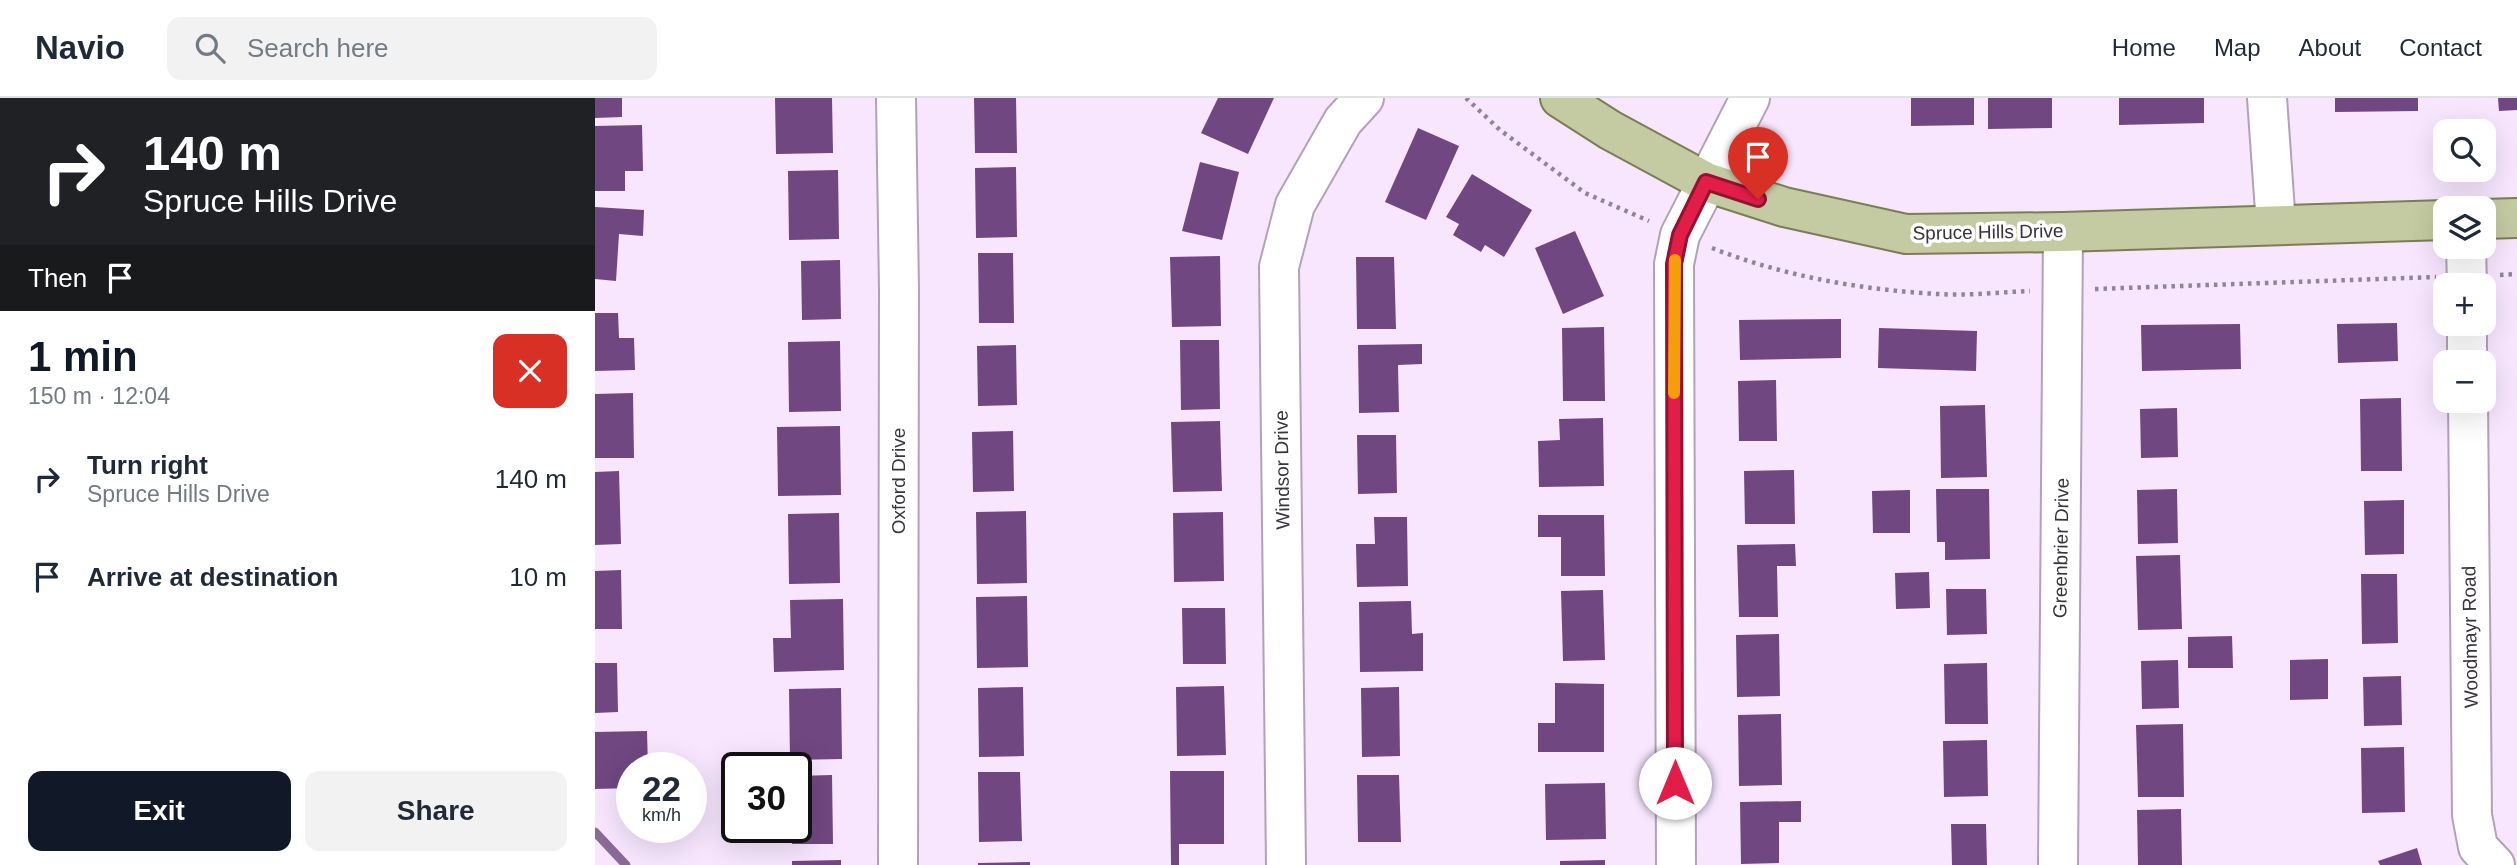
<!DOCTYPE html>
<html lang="en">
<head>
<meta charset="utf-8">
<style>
  body { margin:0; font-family:Helvetica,sans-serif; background:#f2f2f3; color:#1f2937; height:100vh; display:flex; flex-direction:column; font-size:26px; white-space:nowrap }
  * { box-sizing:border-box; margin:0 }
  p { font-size:23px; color:#747a83 }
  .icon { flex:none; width:38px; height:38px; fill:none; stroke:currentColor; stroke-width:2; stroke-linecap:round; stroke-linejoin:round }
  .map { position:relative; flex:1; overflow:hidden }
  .details { display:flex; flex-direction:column; background:#fff; width:595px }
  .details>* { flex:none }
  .top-card { background:#202124; color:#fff; overflow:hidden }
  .controls { position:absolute; left:1838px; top:21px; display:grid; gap:14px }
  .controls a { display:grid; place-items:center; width:63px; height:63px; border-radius:14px; background:#fff; box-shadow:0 7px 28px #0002; font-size:35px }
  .speed { position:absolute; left:21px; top:654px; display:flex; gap:14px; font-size:35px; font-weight:700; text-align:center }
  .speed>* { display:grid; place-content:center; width:91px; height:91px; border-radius:50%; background:#fff; box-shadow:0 7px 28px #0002; line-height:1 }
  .speed small { font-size:18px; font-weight:400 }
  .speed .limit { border:4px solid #111; border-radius:10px; background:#fff; color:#111 }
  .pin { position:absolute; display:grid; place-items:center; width:60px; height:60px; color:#fff; margin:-72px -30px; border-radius:50% 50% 50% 0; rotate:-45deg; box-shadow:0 0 7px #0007 }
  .pin .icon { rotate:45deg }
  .me { position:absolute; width:77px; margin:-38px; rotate:0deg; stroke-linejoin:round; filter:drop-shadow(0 0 5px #0008) }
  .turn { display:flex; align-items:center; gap:24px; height:147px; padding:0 28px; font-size:32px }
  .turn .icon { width:91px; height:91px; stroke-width:2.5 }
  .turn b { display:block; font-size:49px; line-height:60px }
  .then { display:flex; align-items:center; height:66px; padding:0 28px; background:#0003; gap:14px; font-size:26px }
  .round { display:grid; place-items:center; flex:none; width:74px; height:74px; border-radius:14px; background:#f2f2f3 }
  .summary { display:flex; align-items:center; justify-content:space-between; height:119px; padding:0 28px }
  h1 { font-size:42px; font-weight:600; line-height:52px; color:#111827 }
  .button { display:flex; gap:14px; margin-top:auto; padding:14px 28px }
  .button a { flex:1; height:80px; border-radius:14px; background:#111827; color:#fff; font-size:28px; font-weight:600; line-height:80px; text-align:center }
  .button a+a { background:#f2f2f3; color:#1f2937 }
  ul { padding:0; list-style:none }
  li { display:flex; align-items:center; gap:21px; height:98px; padding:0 28px }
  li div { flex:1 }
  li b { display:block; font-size:26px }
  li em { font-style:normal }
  header { display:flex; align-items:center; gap:42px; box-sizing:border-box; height:98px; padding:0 35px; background:#fff; border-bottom:2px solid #e0e1e3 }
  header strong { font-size:33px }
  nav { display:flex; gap:38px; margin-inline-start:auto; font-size:24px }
  .search { width:490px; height:63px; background:#f2f2f3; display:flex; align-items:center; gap:18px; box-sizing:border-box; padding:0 24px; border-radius:14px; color:#747a83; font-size:26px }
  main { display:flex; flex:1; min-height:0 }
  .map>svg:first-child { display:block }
</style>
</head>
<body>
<header>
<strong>Navio</strong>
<div class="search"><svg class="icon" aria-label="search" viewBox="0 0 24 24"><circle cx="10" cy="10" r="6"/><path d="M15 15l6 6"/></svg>Search here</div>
<nav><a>Home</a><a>Map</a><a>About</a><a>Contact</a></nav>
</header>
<main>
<section class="details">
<div class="top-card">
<div class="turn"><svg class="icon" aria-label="right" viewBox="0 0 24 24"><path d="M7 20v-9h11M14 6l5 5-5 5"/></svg><div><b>140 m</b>Spruce Hills Drive</div></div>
<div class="then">Then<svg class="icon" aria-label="arrive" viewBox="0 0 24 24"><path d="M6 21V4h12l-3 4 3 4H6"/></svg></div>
</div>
<div class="summary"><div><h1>1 min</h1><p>150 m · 12:04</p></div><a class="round" style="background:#d93025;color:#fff"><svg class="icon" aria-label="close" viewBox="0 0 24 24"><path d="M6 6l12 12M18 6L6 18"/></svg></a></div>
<ul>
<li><svg class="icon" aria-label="right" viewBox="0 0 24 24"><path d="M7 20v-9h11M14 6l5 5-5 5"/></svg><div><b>Turn right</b><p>Spruce Hills Drive</p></div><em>140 m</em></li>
<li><svg class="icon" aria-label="arrive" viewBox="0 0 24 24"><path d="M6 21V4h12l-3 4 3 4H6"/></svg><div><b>Arrive at destination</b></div><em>10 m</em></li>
</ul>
<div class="button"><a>Exit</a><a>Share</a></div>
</section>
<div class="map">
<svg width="1922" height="767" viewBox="0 0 1922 767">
  <rect width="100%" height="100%" fill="#f7e6fe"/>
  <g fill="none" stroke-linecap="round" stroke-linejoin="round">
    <!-- stream -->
    <path stroke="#8a6a97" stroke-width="9" d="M0,734L31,767"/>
  </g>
  <!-- building -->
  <g fill="#704780">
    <path d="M0,0H27V19L0,20Z"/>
    <path d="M180,0H237L238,55L181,56Z"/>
    <path d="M379,0H421L422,55H380Z"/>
    <path d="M623,0H679L653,56L606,35Z"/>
    <path d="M1316,0H1379V27L1316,28Z"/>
    <path d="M1393,0H1457V30L1393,31Z"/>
    <path d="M1524,0H1609V25L1524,27Z"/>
    <path d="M1740,0H1823V13L1740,14Z"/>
    <path d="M1903,0H1922V12L1904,13Z"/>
    <path d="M47,27L48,73H30V93H0V28Z"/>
    <path d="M823,30L864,48L831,122L790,104Z"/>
    <path d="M605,64L644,74L627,142L587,133Z"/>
    <path d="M421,69L422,139L381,140L380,70Z"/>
    <path d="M243,72L244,141L194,142L193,73Z"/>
    <path d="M877,76L937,112L909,159L890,147L886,154L858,137L864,126L851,119Z"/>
    <path d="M0,109L49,112L48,138L24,136L21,183L0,181Z"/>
    <path d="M980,133L1009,198L968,216L940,150Z"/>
    <path d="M383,155H418L419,225H384Z"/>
    <path d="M625,158L626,228L577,229L575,159Z"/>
    <path d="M761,159H799L801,231H762Z"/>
    <path d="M245,162L246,221L207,222L206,163Z"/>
    <path d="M0,215H23L24,240H39L40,272L0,273Z"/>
    <path d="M1246,221V260L1145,262L1144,222Z"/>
    <path d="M1802,225L1803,263L1743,265L1742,226Z"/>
    <path d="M1645,226L1646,271L1547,273L1546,227Z"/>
    <path d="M1009,229L1010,303H968L967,230Z"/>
    <path d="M1284,230L1382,233L1381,273L1283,270Z"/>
    <path d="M585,242H624L625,311L586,312Z"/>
    <path d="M245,243L246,313L194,314L193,244Z"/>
    <path d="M827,246V266L803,267L804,314L764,315L763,247Z"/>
    <path d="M421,247L422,307L383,308L382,248Z"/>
    <path d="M1181,282L1182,343H1144L1143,283Z"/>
    <path d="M38,295L39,360H0V296Z"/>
    <path d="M1806,300L1807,373H1766L1765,301Z"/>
    <path d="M1390,307L1392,379L1346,380L1345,308Z"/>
    <path d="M1582,310L1583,359L1546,360L1545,311Z"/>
    <path d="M1008,320L1009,388L944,389L943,343L965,342L964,321Z"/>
    <path d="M625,323L627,393L578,394L576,324Z"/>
    <path d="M245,328L246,397L183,398L182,329Z"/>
    <path d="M418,333L419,393L378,394L377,334Z"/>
    <path d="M762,337H801L802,395L763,396Z"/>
    <path d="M1199,372L1200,426H1150L1149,373Z"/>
    <path d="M24,373L26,446L0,447V374Z"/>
    <path d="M1341,391H1394L1395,461L1350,462V444H1342Z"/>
    <path d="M1582,391L1583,445L1543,446L1542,392Z"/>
    <path d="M1315,392V435H1278L1277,393Z"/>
    <path d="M1809,402V456L1770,457L1769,403Z"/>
    <path d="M431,413L432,485L382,486L381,414Z"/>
    <path d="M628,414L629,483L579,484L578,415Z"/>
    <path d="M244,415L245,485L194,486L193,416Z"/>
    <path d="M943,417H1009L1010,478H966V439H943Z"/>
    <path d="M779,419H812L813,488L762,489L761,446H780Z"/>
    <path d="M1200,446L1201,468H1182L1183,519H1144L1142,447Z"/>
    <path d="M1585,457L1587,531L1543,532L1541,458Z"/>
    <path d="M26,472L27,531H0V473Z"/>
    <path d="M1334,474L1335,510L1301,511L1300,475Z"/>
    <path d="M1766,476H1802L1803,545L1767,546Z"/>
    <path d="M1351,491H1391L1392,536L1352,537Z"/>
    <path d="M1008,492L1010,562L968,563L966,493Z"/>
    <path d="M432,498L433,569L382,570L381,499Z"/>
    <path d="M248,501L249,572L179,574L178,540H196L195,502Z"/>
    <path d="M816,503L817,536L828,535V573L765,574L764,504Z"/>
    <path d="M587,510H630L631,566H588Z"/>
    <path d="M1184,536L1185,598L1142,599L1141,537Z"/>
    <path d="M1637,538L1638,570H1593V539Z"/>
    <path d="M1733,561V601L1695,602V562Z"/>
    <path d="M1583,562L1584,610L1547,611L1546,563Z"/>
    <path d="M0,565H22L23,614L0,615Z"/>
    <path d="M1392,565L1393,626H1350L1349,566Z"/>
    <path d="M1806,578L1807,627L1769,628L1768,579Z"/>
    <path d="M960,585L1009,586V654H943V625H960Z"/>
    <path d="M629,588L631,657L582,658L581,589Z"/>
    <path d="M428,589L429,658L384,659L383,590Z"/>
    <path d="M804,589L805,658L767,659L766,590Z"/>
    <path d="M246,590L247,661L195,662L194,591Z"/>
    <path d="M1186,616L1187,687L1144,688L1143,617Z"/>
    <path d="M1588,626L1589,699H1543L1541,627Z"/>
    <path d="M52,633L53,670H37V690L0,691V634Z"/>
    <path d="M1392,642L1393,698L1349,699L1348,643Z"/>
    <path d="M1809,649L1810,714L1767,715L1766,650Z"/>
    <path d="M575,673H629V746H584V767H576Z"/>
    <path d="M383,674H425L427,743L384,744Z"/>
    <path d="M237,677L238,746H197L196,730H201V678Z"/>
    <path d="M762,677H804L806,744H763Z"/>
    <path d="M1010,685L1011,741L951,742L950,686Z"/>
    <path d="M1206,703V724H1184V765L1146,766L1145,704Z"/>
    <path d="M1586,711L1587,767H1543L1542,712Z"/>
    <path d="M1356,726H1391L1392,767H1357Z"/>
    <path d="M1822,750L1827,767H1785L1783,763Z"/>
    <path d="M246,762V767H197V763Z"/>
    <path d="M1010,762V767H965V763Z"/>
    <path d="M435,764V767H383V765Z"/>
  </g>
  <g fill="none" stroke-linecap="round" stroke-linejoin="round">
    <defs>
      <g id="minor">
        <path d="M301,0L304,192L303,767"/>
        <path d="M1672,0L1681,127"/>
        <path d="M1871,149L1872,187"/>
        <path d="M1872,226V264"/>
        <path d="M1873,303L1877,717L1883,749L1900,767"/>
        <path d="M691,767L684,169L700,107L748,23L769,0"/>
        <path d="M1081,767L1079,166L1085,137L1155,0"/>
        <path d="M1463,767L1468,134"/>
      </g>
      <g id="major">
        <path d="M965,0L1015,32L1111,84L1189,109L1311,136L1468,134L1850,122"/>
        <path d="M1888,121L1922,120"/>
      </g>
    </defs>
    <!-- minor casing -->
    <use href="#minor" stroke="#b2a2b8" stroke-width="42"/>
    <!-- major casing -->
    <use href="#major" stroke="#7a7e55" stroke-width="42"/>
    <!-- path -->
    <g stroke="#908595" stroke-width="4.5" stroke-dasharray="3.5 5" stroke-linecap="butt">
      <path d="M871,0L905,32L990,95L1054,123"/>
      <path d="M1117,150C1188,178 1267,192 1343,196C1373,198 1405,194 1435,193"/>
      <path d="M1905,177L1922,176"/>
      <path d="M1500,191L1841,179"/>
    </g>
    <!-- minor -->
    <use href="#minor" stroke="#fff" stroke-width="38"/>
    <!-- major -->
    <use href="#major" stroke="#c4caa1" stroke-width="38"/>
  </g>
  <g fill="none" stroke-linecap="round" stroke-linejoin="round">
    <defs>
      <path id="route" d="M1080,685L1079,166L1085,137L1111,84L1163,101"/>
    </defs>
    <!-- route casing -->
    <use href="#route" stroke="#92132f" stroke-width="18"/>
    <!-- route -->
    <use href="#route" stroke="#e11d48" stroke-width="12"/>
    <!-- slow -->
    <path stroke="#f59e0b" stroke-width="12" d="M1079,295L1080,162"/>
  </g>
  <g text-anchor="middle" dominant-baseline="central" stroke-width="7" stroke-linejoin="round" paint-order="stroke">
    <!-- street labels -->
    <g font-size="19" fill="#39333c" stroke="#fff">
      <text transform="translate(1393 134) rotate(-1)">Spruce Hills Drive</text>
      <text transform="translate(687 372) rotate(-91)">Windsor Drive</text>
      <text transform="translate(303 383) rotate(-90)">Oxford Drive</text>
      <text transform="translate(1466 450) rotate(-89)">Greenbrier Drive</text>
      <text transform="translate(1875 539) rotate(-91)">Woodmayr Road</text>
    </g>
  </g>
</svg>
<div class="controls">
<a><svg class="icon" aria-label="search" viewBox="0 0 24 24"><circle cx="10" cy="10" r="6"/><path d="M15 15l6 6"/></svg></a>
<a><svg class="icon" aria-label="layers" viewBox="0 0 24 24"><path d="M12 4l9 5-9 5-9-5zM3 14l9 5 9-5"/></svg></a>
<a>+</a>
<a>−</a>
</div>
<div class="speed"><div>22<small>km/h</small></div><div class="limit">30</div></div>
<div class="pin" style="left:1163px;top:101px;background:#d93025"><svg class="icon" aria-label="arrive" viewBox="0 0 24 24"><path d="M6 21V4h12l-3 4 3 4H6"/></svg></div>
<svg class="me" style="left:1080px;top:685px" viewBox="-20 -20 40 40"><circle r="19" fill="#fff"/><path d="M0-13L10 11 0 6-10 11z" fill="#e11d48"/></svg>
</div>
</main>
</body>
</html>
